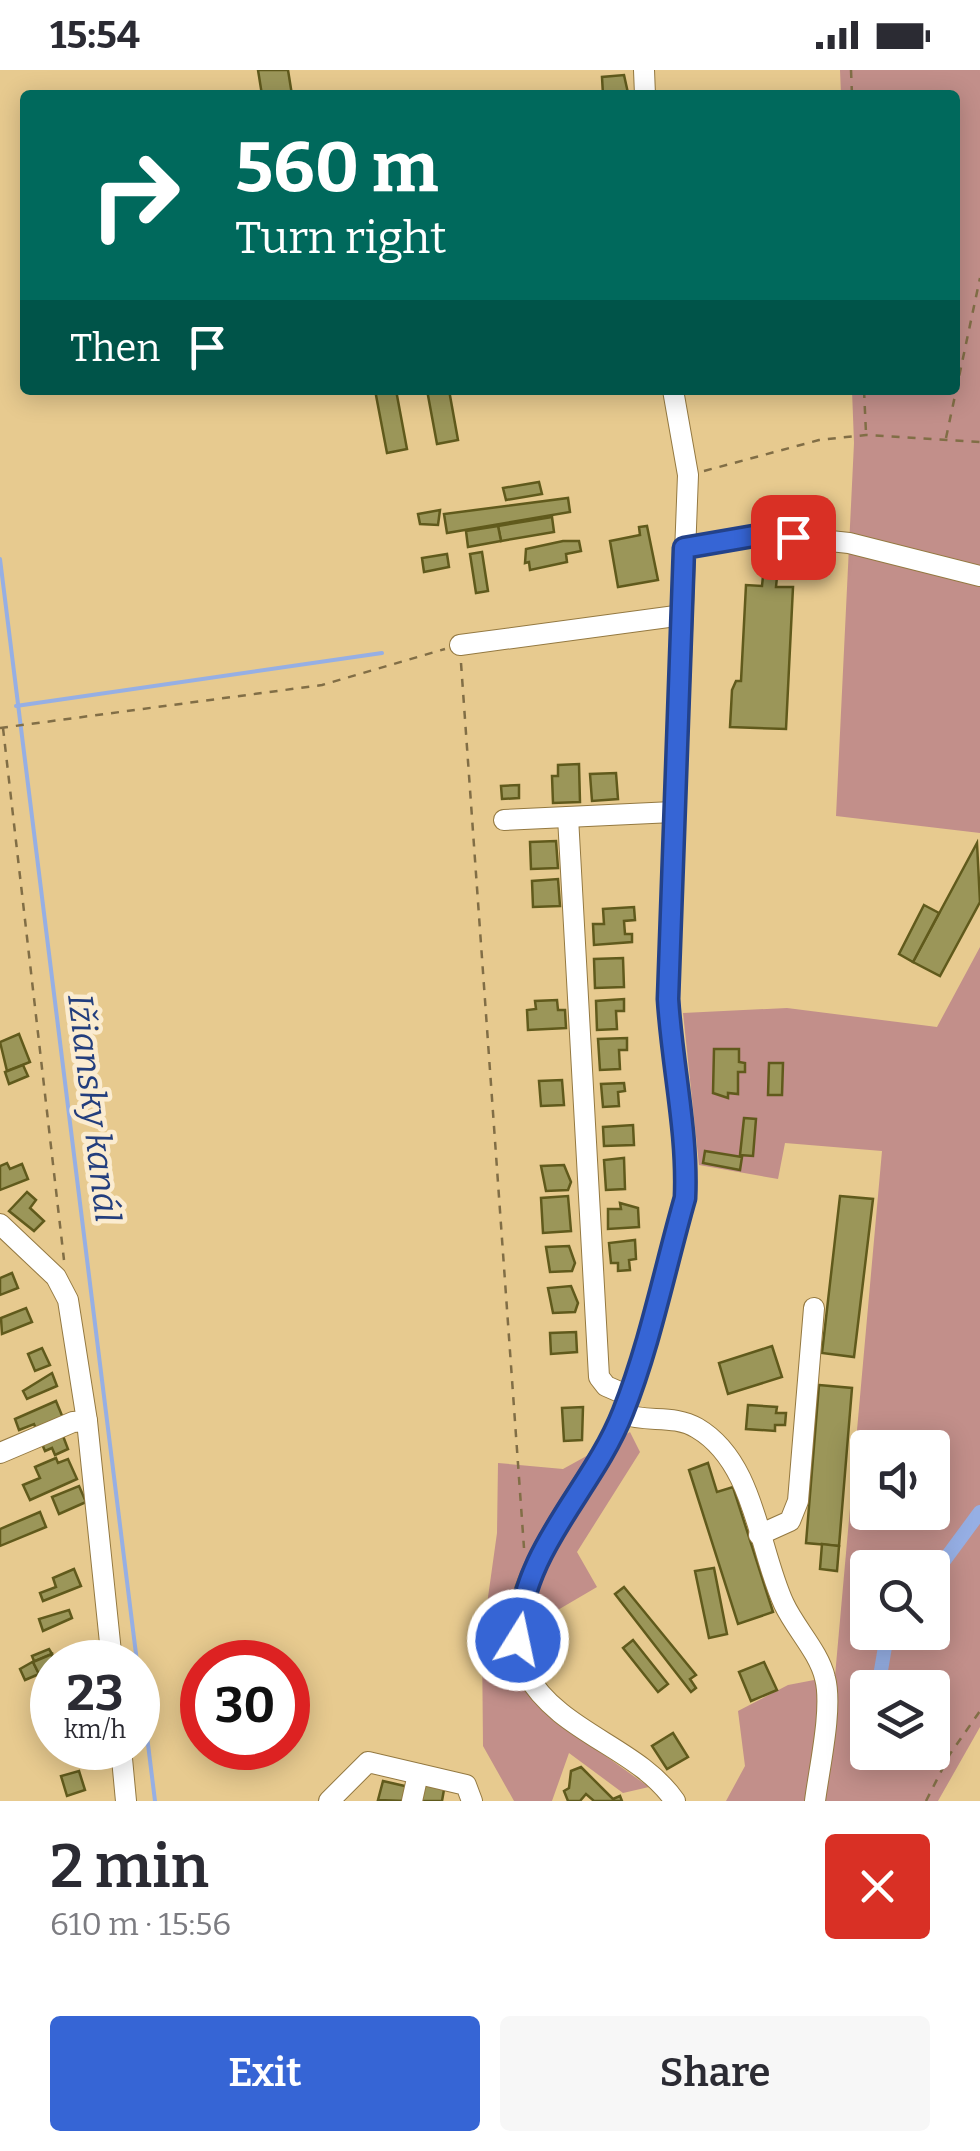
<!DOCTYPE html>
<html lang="en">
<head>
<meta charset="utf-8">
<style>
  body { margin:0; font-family:Bitter,serif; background:#f7f7f7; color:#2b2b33; height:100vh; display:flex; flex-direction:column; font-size:38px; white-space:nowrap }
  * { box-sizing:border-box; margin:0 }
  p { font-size:32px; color:#7c7c81 }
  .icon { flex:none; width:55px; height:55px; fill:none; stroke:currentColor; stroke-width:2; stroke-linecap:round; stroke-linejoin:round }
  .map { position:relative; height:1731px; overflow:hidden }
  .sheet { display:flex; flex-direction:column; background:#fff; flex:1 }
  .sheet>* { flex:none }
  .top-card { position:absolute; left:20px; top:20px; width:940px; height:305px; border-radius:10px; box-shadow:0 5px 25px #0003; background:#00695c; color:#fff; overflow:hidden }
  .controls { position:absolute; left:850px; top:1360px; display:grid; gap:20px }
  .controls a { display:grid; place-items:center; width:100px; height:100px; border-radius:10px; background:#fff; box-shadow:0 5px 25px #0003; font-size:50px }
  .speed { position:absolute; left:30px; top:1570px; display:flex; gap:20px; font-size:50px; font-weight:700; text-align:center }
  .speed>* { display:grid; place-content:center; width:130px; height:130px; border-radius:50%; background:#fff; box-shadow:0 5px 25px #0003; line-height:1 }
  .speed small { font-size:25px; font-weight:400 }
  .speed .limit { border:15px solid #d22; background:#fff; color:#111 }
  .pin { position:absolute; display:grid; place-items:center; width:85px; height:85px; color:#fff; margin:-42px; border-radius:20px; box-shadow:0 5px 15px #0006 }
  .me { position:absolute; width:110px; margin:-55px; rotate:10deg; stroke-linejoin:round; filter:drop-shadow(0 0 8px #0008) }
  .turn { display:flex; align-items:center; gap:35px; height:210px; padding:0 50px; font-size:45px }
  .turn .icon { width:130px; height:130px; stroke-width:2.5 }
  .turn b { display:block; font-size:70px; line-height:85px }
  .then { display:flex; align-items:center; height:95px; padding:0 50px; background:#0003; gap:20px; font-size:38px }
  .round { display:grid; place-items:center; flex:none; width:105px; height:105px; border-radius:10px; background:#f7f7f7 }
  .headline { display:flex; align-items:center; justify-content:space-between; height:170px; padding:0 50px }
  h1 { font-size:60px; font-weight:600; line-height:75px }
  .cta { display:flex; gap:20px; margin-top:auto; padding:20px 50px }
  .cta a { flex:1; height:115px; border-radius:10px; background:#3665d5; color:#fff; font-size:40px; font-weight:600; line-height:115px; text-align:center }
  .cta a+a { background:#f7f7f7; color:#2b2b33 }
  .status { display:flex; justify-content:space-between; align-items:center; height:70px; padding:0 50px; background:#fff; direction:ltr }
  .status svg { height:28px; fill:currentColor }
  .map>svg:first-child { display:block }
</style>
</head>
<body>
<div class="status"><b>15:54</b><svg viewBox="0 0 49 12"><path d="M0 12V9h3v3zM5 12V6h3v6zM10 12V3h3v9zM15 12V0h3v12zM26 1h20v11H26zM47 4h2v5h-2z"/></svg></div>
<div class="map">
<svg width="980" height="1731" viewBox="0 0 980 1731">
  <rect width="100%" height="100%" fill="#e7ca8f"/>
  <!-- green -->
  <g fill="#c28f8a" fill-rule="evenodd">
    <path d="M840,0H980V763L836,746L854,373L852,320H955V25H841Z"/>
    <path d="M980,877V1657L938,1731H726L745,1696L738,1641L788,1615L835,1606L882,1081L785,1073L778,1109L699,1095L683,943L787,938L937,957ZM868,1378H932V1442H868ZM868,1498H932V1562H868ZM868,1618H932V1682H868Z"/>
    <path d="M630,1362L640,1382L577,1482L597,1517L510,1568L513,1602L572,1662L649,1717L623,1723L569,1683L552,1731H514L483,1676L482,1570L497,1463L498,1393L563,1399Z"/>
  </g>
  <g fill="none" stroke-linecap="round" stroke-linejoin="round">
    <!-- stream -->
    <g stroke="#96afe4" stroke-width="4">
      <path d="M0,489L137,1592"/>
      <path d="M16,636L382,583"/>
      <path d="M138,1593L155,1731"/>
    </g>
    <!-- canal -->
    <g stroke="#96afe4" stroke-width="14">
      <path d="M932,1507L980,1442"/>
      <path d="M878,1618L886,1571L892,1562"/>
    </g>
  </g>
  <!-- building -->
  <g fill="#9b9659" stroke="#605a1c" stroke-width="2.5">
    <path d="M258,0H288L292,25H262Z"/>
    <path d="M624,5L628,23L603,25L602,7Z"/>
    <path d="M375,320H396L407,379L387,383Z"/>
    <path d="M427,320H449L458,370L437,374Z"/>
    <path d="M539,412L542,424L506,430L503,418Z"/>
    <path d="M568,428L570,442L447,463L444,444Z"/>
    <path d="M440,440L438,455L420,454L418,444Z"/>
    <path d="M552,447L554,462L501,471L498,456Z"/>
    <path d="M498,456L501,471L468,477L466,461Z"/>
    <path d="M647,456L658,510L618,517L610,471L640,465L639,457Z"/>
    <path d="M563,471H579L581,481L566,484L567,492L530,500L529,492L525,493L526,479Z"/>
    <path d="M482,482L488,521L476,523L470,484Z"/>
    <path d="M447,484L449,497L424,502L422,488Z"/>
    <path d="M763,506L777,507L776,517H793L786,659L730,657L732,620L736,611H741L746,515L762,516Z"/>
    <path d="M579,694L580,732L553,733L552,706H558V695Z"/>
    <path d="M616,703L618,729L592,731L590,704Z"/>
    <path d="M519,715V728L502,729L501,716Z"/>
    <path d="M556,771L558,798L531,799L530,772Z"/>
    <path d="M977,773L980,832L940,906L913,892Z"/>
    <path d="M558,809L560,836L533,837L532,811Z"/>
    <path d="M924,835L939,843L913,892L899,884Z"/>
    <path d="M634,837L635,850L624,851L625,864H632V872L594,875L593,854H604L603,839Z"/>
    <path d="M623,888L624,917L595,918L594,889Z"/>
    <path d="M624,929V941H616L617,959L597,960L596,931Z"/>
    <path d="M557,930L558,940H565L566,958L528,960L527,940L536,939L535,931Z"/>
    <path d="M19,964L30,992L7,1001L0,972Z"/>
    <path d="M627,968V980H619L620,999L600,1000L598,969Z"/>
    <path d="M714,979H739V992L745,993V1002H738V1024L728,1023V1028L713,1023Z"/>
    <path d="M769,993H783L782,1025H768Z"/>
    <path d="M23,995L28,1006L9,1014L5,1002Z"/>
    <path d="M562,1010L564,1035L541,1036L539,1011Z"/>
    <path d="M624,1013L625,1021L618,1022L619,1036L603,1037L601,1014Z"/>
    <path d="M744,1048L756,1049L753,1086L740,1085Z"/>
    <path d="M633,1055L634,1075L604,1076L603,1057Z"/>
    <path d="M705,1081L742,1087L740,1100L703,1093Z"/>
    <path d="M624,1088L625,1119L606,1120L604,1090Z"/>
    <path d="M7,1093L10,1099L22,1094L28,1109L0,1120V1096Z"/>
    <path d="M564,1095L571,1112L568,1120L546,1121L541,1096Z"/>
    <path d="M27,1122L36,1130L30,1138L44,1151L34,1161L9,1141Z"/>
    <path d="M568,1126L571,1161L543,1163L541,1128Z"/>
    <path d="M840,1126L873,1129L854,1287L822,1283Z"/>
    <path d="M620,1133L638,1138L639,1157L608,1159V1139H621Z"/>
    <path d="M635,1170L636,1189L629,1190L630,1200L618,1201V1193H611L609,1173Z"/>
    <path d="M569,1176L575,1193L572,1201L550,1202L546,1177Z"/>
    <path d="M12,1203L18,1218L0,1225V1208Z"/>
    <path d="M571,1216L578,1233L575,1242L553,1243L548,1218Z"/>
    <path d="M26,1238L32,1252L2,1264L1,1248Z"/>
    <path d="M576,1262L577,1282L551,1284L550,1263Z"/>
    <path d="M772,1276L782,1307L728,1324L719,1293Z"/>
    <path d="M42,1278L50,1295L35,1301L28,1284Z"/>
    <path d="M52,1303L57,1316L27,1329L23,1321Z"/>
    <path d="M819,1315L852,1318L839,1476L806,1473Z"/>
    <path d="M56,1331L63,1348L36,1359L34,1354L19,1360L15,1349Z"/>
    <path d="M748,1335L777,1337L776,1343H786L785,1355H775V1361L746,1359Z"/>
    <path d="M583,1337L582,1370L564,1371L562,1338Z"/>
    <path d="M63,1366L68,1379L55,1385L52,1378L45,1381L42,1374Z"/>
    <path d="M56,1388L58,1393L68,1389L77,1409L30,1430L23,1415L40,1408L35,1397Z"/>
    <path d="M708,1393L717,1422L733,1417L773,1542L738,1554L689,1400Z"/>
    <path d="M79,1416L86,1432L59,1444L52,1427Z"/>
    <path d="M40,1442L46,1457L0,1476V1459Z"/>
    <path d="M822,1474L839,1476L837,1501L820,1499Z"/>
    <path d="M714,1498L727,1564L709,1568L695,1501Z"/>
    <path d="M74,1499L81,1516L43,1531L40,1523L56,1517L53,1508Z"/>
    <path d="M624,1517L696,1605L690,1609L696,1618L691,1622L615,1524Z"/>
    <path d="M69,1540L72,1548L43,1561L39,1549Z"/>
    <path d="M633,1570L668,1614L658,1622L623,1578Z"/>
    <path d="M49,1579L52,1584L33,1592L39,1604L25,1610L20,1599L34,1591L32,1586Z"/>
    <path d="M52,1584V1598L39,1604L33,1592Z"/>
    <path d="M764,1592L777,1620L751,1631L739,1602Z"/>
    <path d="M673,1663L688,1687L667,1699L652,1676Z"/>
    <path d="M581,1697L613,1729L620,1726L622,1731H594L586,1724L580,1731H568L564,1721L569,1718L571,1701Z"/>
    <path d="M79,1701L85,1720L67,1726L61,1706Z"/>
    <path d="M424,1709L445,1714L442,1731H407Z"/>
    <path d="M383,1711L409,1717L405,1731L378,1730Z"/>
  </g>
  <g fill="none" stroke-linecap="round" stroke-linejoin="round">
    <defs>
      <g id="minor">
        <path d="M644,0L645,25"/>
        <path d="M673,320L688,405L668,929C672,995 688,1062 685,1128C665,1198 650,1272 624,1341C598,1409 483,1525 526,1603C559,1663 638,1677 675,1731"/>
        <path d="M684,477L765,464L849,473L980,506"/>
        <path d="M460,575L683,545"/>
        <path d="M568,747L599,1307L606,1316L629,1326"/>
        <path d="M504,750L673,742"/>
        <path d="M0,1154L56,1207L68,1230L87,1351L112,1592"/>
        <path d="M623,1344C648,1353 673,1344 697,1358C755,1392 758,1478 784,1534C795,1558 819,1582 825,1608C833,1638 819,1699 815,1731"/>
        <path d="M0,1383L73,1352L87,1351"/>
        <path d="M759,1465L790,1451L798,1431L814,1238"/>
        <path d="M121,1678L126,1731"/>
        <path d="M329,1731L368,1692L466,1715L472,1731"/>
        <path d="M412,1731L418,1704"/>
      </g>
    </defs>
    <!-- minor casing -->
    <use href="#minor" stroke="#947941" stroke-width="22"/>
    <!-- path -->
    <g stroke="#816e46" stroke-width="2.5" stroke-dasharray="8 8" stroke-linecap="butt">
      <path d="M851,0L852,25"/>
      <path d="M864,320L866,363"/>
      <path d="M946,368L980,208"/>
      <path d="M704,401L819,370L866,365L980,372"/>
      <path d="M461,593L524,1478"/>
      <path d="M0,658L322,615L445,579"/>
      <path d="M3,658L64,1190"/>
      <path d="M926,1731L950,1684L980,1641"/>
    </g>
    <!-- minor -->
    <use href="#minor" stroke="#fff" stroke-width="20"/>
  </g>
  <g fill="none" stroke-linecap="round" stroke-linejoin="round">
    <defs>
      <path id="route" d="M518,1570C521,1479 592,1421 623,1342C650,1274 665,1198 685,1128C688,1062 672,995 668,929L684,478L765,464L793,467"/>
    </defs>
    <!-- route casing -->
    <use href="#route" stroke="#23428a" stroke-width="25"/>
    <!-- route -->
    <use href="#route" stroke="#3665d5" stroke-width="18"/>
  </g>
  <g text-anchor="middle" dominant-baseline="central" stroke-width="9" stroke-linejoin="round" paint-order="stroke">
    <!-- water labels -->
    <g font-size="35" font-style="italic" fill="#233e7d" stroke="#fbecd0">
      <text transform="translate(94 1038) rotate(83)">Ižiansky kanál</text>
    </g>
  </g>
</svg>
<div class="controls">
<a><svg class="icon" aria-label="sound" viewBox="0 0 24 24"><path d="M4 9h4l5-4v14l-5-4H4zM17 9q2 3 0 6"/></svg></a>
<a><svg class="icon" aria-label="search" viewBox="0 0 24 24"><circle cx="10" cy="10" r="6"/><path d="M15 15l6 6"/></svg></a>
<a><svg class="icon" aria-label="layers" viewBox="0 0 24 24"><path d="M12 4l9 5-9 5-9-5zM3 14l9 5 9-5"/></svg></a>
</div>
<div class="speed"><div>23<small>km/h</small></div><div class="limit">30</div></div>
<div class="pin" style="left:793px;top:467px;background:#d93025"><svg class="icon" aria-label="arrive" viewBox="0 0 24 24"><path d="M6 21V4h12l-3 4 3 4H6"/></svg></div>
<svg class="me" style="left:518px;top:1570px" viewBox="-20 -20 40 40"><circle r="17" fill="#3665d5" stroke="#fff" stroke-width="3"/><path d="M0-11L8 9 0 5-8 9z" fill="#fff"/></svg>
<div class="top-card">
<div class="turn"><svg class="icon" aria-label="right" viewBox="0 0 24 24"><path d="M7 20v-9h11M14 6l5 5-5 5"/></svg><div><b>560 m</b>Turn right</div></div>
<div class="then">Then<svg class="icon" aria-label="arrive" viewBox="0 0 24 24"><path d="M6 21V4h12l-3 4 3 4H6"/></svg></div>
</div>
</div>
<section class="sheet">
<div class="headline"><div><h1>2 min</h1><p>610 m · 15:56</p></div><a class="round" style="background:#d93025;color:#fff"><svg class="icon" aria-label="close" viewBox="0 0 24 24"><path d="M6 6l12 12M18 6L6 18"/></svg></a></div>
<div class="cta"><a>Exit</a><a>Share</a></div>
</section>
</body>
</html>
